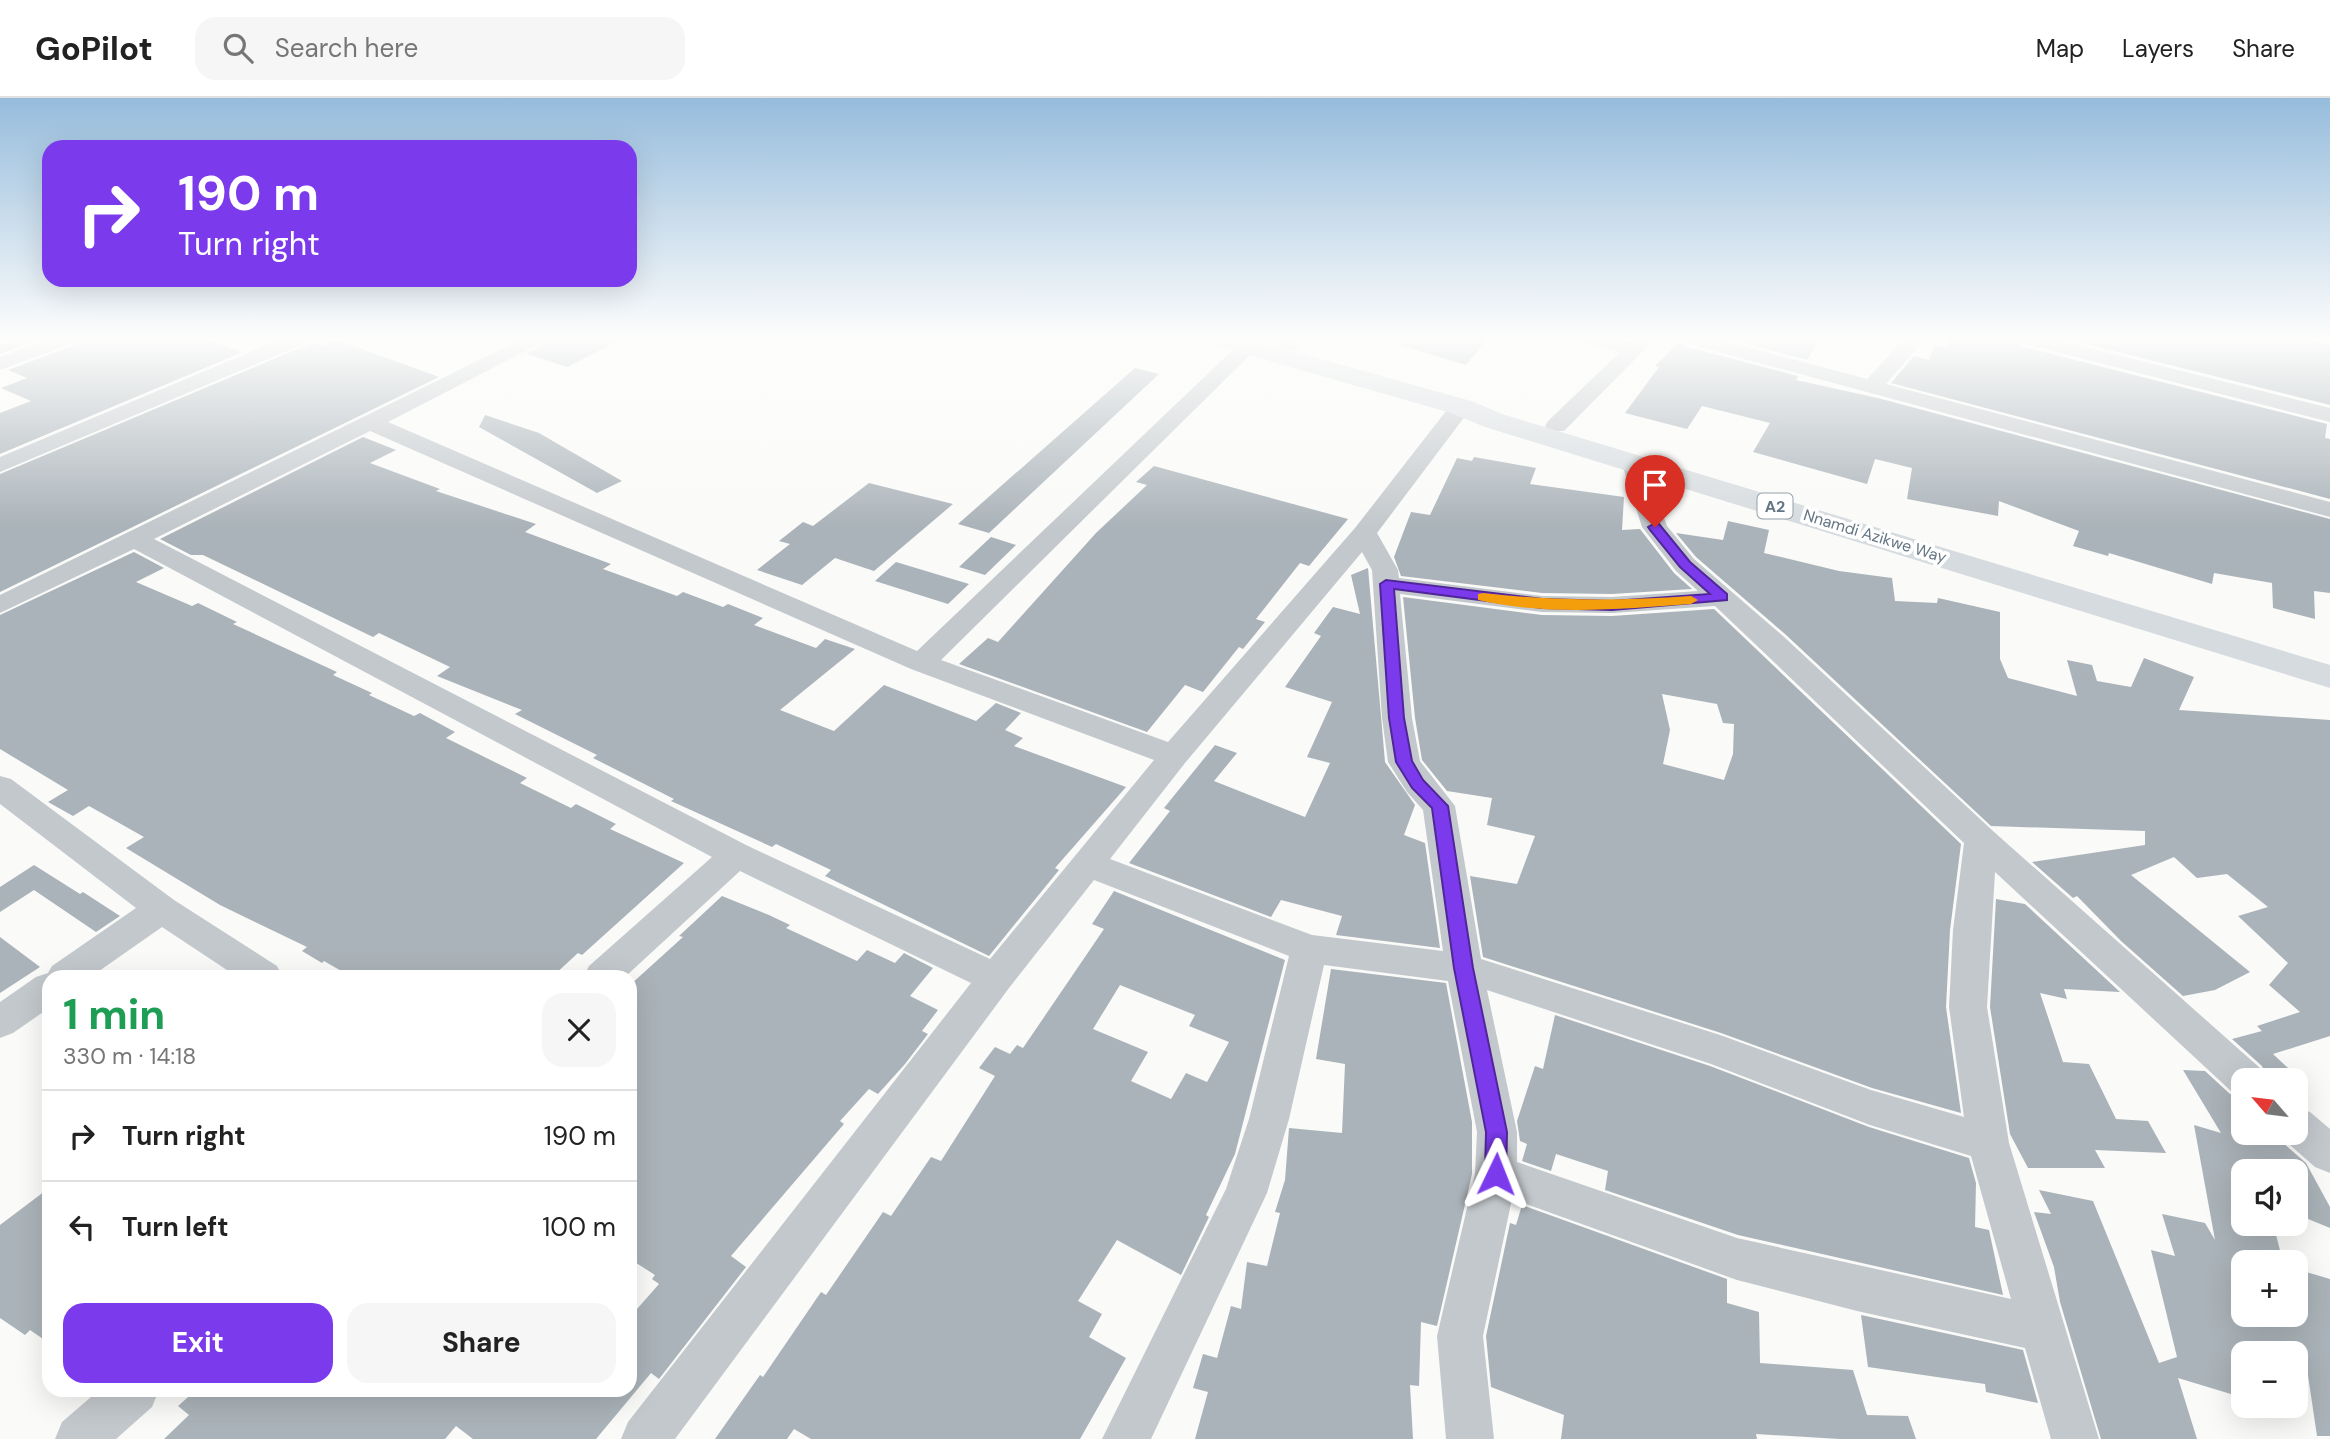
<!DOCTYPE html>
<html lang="en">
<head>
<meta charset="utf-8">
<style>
  body { margin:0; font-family:"DM Sans",sans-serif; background:#f6f6f6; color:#222; height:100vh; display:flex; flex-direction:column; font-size:26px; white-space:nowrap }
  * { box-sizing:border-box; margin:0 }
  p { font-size:23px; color:#767676 }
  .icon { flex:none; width:38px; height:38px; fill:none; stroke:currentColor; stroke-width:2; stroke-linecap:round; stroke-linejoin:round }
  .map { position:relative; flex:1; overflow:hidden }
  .side { position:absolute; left:42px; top:872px; width:595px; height:427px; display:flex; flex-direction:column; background:#fff; border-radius:21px; box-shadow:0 7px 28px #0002 }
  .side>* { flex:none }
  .guide { position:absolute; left:42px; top:42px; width:595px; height:147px; border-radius:21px; box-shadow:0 7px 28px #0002; background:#7c3aed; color:#fff; overflow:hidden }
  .needle { width:46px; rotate:298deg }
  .controls { position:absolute; left:2231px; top:970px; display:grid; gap:14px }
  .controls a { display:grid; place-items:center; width:77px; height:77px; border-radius:14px; background:#fff; box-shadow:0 7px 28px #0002; font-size:35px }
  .pin { position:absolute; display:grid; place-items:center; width:60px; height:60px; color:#fff; margin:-72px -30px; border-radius:50% 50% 50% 0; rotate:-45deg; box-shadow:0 0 7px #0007 }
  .pin .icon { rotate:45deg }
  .me { position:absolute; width:77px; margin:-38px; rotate:2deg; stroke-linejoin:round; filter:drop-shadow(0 0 5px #0008) }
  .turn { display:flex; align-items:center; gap:24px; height:147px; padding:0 21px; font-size:32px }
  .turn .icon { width:91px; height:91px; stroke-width:2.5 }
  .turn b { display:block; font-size:49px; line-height:60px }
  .round { display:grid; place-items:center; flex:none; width:74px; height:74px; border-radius:21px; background:#f6f6f6 }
  .overview { display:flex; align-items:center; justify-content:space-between; height:119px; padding:0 21px }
  h1 { font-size:42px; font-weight:700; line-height:52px; color:#1e9e55 }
  .cta { display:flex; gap:14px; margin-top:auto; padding:14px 21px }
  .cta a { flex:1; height:80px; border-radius:21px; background:#7c3aed; color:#fff; font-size:28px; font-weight:700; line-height:80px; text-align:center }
  .cta a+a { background:#f6f6f6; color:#222 }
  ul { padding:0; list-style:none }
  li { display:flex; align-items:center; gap:21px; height:91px; padding:0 21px; border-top:2px solid #e0e0e0 }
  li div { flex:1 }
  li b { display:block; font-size:26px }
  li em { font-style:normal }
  header { display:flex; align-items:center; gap:42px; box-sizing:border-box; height:98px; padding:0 35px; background:#fff; border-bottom:2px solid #e0e0e0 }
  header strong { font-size:33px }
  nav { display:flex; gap:38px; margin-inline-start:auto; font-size:24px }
  .search { width:490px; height:63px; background:#f6f6f6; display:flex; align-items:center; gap:18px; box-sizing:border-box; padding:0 24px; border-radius:21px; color:#767676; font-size:26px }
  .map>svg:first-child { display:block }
</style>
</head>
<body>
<header>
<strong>GoPilot</strong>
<div class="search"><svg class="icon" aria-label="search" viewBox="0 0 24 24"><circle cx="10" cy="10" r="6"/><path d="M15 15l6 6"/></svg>Search here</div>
<nav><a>Map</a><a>Layers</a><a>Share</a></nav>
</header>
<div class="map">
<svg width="2330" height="1341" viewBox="0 0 2330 1341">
  <rect width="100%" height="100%" fill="#fafaf8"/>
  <!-- building -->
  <g fill="#aab3b9" fill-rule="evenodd">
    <path d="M14,241H39L0,256V247Z"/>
    <path d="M79,241H204L243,254L0,356V315L31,303L1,290L27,280L8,272L75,247Z"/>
    <path d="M552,241H622L567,269L527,256Z"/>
    <path d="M1400,241H1487L1466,267L1399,247Z"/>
    <path d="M1729,241H1819L1807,262Z"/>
    <path d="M1951,241H2016L2020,248L2327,326L2325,340L2330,341V401L1891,285L1914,258L1929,262L1934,247L1947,249Z"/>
    <path d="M2066,241H2304L2326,246L2330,247V307Z"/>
    <path d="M337,242L439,279L0,494V376L314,244L323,248Z"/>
    <path d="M1680,243L1684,248L1798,278L1796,282L1878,300L2330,421V495L2314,493L2315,521L2273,510L2272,485L2214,475L2212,486L2109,455L2108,458L2073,448L2079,433L1999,403L1998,418L1907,401L1912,370L1875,361L1867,386L1753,354L1770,325L1702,308L1687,331L1625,315L1659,269L1655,268Z"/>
    <path d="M1135,270L1159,276L989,435L958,426Z"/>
    <path d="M485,317L539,335L622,383L597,395L479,329Z"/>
    <path d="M363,339L396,352L370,365L440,391L436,393L536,426L525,434L611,466L603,471L677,498L683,494L723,509L728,506L763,520L754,527L816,550L825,541L855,551L780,612L834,633L884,587L976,623L996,605L1021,615L1005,632L1023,640L1014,648L1126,689L1055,770L1059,772L989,858L825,778L831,772L776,746L772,749L671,703L674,701L593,660L597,657L515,616L522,612L437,578L450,569L379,535L373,539L203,457H191L160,441Z"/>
    <path d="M1474,359L1536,370L1530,386L1624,399L1622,432L1640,431L1674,475L1692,491L1612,496L1542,495L1401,478L1394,459L1411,414L1430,417L1457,360L1472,363Z"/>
    <path d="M1154,368L1348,421L1309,468L1300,465L1256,521L1265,524L1243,551L1239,549L1203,594L1185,587L1147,634L959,566L988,540L998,544L1096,435L1147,387L1136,384Z"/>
    <path d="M869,385L953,406L874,473L835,460L802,487L757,472L790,446L779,443L803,424L813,428Z"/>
    <path d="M1728,423L1769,432L1764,455L1839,473L1892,480L1895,503L1937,505L1938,500L2000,514V561L2008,580L2077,598L2067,562L2092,567L2097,583L2131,589L2144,560L2194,579L2179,612L2330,622V938L2273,956L2301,982H2268L2262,968L2232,941L2262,933L2257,928L2300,914L2269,887L2288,865L2238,818L2268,809L2227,776L2197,780L2174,759L2131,777L2250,874L2215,892L2183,898L2121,843L2077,798L2073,800L2032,764L2145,747V733L1991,728L1785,536L1696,459L1676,435L1723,442Z"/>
    <path d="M991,439L1016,447L985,477L959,469Z"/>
    <path d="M134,454L164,470L136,484L192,508L198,505L237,524L233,526L337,574L333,577L372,595L369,597L414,618L420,615L455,634L446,640L527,680L520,685L571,710L576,706L616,726L610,731L684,765L582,857L578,855L553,878H350L324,863L322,865L302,853L307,849L220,807L126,750L144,739L89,708L73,718L48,704L68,692L0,651V517Z"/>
    <path d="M896,464L969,486L948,506L875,483Z"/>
    <path d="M1368,470L1385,664L1415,707L1404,737L1425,745L1440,850L1336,837L1342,818L1281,802L1271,819L1129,765L1170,713L1164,710L1215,647L1237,655L1214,683L1305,719L1330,665L1307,659L1332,604L1285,589L1321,538L1314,535L1333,509L1360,516L1351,477Z"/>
    <path d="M1403,499L1542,517L1612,518L1714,511L1961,746L1950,832L1946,909L1961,1015L1872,990L1721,935L1483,859L1470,778L1517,786L1535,738L1487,727L1492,700L1447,693L1422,662L1415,620ZM1662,596L1717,606L1723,625L1734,626L1733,656L1724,682L1663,666L1670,632Z"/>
    <path d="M34,767L80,796L83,794L120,818L96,834L34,792L0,814V789Z"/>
    <path d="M1114,793L1285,862L1235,1056L1206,1117L1209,1119L1181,1177L1117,1142L1078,1203L1102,1216L1089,1239L1126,1260L1080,1341H811L794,1331L787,1341H715L760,1277L763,1279L821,1194L826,1197L883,1114L891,1118L931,1059L941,1063L995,978L979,970L995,949L1010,956L1017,947L1023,950L1104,831L1092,826ZM1120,887L1195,917L1189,928L1229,944L1207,984L1186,975L1171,1001L1131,983L1148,954L1093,931Z"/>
    <path d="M722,798L769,817L790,827L786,830L857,863L867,852L895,865L904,855L933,870L910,898L938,912L922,933L928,936L905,966L878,996L869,991L840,1023L844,1026L731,1158L746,1169L659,1281L651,1275L596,1341H473L456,1328L445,1341H164L189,1317L178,1308L196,1292H630V1219L659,1186L652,1181L655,1177L630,1161V887L683,839L679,838Z"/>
    <path d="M1996,801L2025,806L2120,894L2064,891L2067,901L2040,895L2063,964L2089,966L2116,1021L2148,1023L2166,1055L2095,1052L2105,1070H2028L2010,1036L1990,909Z"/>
    <path d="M0,839L40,869L0,895Z"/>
    <path d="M1331,871L1446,885L1472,1024V1076L1437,1228L1421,1224L1419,1288L1410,1287L1413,1341H1195L1208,1294L1193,1290L1203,1256L1217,1260L1231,1208L1241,1211L1247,1164L1267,1168L1280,1115L1275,1114L1285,1082L1289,1030L1342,1035L1345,966L1316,961Z"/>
    <path d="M1555,917L1710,968L1869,1029L1969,1060L1976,1085L1975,1129L1989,1132L2003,1197L1738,1137L1605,1092L1608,1073L1556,1056L1551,1073L1522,1063L1527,1046L1520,1043L1517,1023L1535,968L1543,971Z"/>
    <path d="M2183,972L2205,973L2230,996L2244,1000V1038L2281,1043L2306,1065L2330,1109V1130L2296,1116V1073H2279L2244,1062V1125H2273L2283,1164H2244V1216H2296V1171L2330,1181V1338H2317L2306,1264L2296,1261V1255H2244V1300L2178,1280L2197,1341H2101L2060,1204L2054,1169L2034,1114L2051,1116L2039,1092L2093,1103L2159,1265L2177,1259L2151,1152L2175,1158L2162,1116L2205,1125L2215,1142L2194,1027L2221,1035Z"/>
    <path d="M49,1090V1245L30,1232L25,1237L0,1220V1127Z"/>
    <path d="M1522,1107L1727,1181V1205L1759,1214L1760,1265L1853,1272L1867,1317L1908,1318L1916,1341H1840L1756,1336L1757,1341H1561L1564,1317L1491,1289L1486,1238L1510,1125L1516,1127Z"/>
    <path d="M1861,1217L2023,1252L2038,1305L1986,1294L1985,1286L1868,1269Z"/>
  </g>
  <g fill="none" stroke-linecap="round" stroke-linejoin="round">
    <!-- street -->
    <g fill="#c3c8cc" fill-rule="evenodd">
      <path d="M47,241H77L74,245L0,272V259Z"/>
      <path d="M281,241H309L306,245L0,374V359Z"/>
      <path d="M522,241H549L388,324L917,553L1240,245H1254L1257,249L1254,253L941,562L1168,644L1355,430L1453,304H1469L1472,309L1377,435L1398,472L1399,480L1542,498L1612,499L1698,493L1676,473L1642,429L1622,366L1626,361H1642L1667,428L1694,461L1783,538L1993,733L2260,970L2266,982H2244V998L2232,994L1995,774L1987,909L2009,1045L2099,1341H2051L2025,1250L1857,1213L1737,1182L1512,1101L1483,1238L1494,1341H1446L1437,1238L1475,1076L1477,1034L1448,883L1324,867L1289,1021L1267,1095L1151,1341H1102L1226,1091L1249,1021L1289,858L1094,782L1009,890L675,1341H621L628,1324L971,885L740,773L626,878H584L589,868L712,759L134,451L0,515V497ZM370,333L911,571L1154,662L990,861L748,748L154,441ZM1362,454L1372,472L1382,620L1388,664L1407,694L1423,712L1443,853L1312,837L1110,761L1185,665ZM1400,496L1542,514L1612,515L1715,508L1964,745L1953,832L1949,909L1964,1019L1871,992L1720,937L1481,861L1455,708L1420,663L1412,620ZM1487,892L1711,966L1870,1027L1971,1058L2011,1201L1737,1140L1517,1064V1034Z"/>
      <path d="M1283,241H1304L1294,253L1287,255L1277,249Z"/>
      <path d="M1583,241L1630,244L1655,241L1564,333H1548L1545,328L1548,323L1620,254L1586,245Z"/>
      <path d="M1682,241H1717L1867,281L1904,241H1925L1886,286L2330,404V419L1685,245Z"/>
      <path d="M2018,241H2054L2330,310V324L2021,245Z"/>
      <path d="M0,678L11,681L174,802L277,868L282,878H236L162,829L92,878H49V910L13,935L0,940V904L36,879L48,875L52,868L136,810L0,706Z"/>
      <path d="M2296,1009L2310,1014L2330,1031V1075L2315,1069L2282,1040L2279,1034H2296Z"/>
      <path d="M99,1292H159L152,1309L116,1341H55L62,1324Z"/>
    </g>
    <!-- highway -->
    <path fill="#d6dbdf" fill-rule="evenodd" d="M1207,241H1248L1471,303L1505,317L2330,567V590L1485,329L1451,315L1210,246Z"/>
  </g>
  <!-- sky -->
  <linearGradient id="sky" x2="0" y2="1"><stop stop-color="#96bcdc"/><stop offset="0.56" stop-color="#fdfdfc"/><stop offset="1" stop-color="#fdfdfc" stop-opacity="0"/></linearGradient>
  <rect width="2330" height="429" fill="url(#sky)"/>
  <!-- route -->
  <path fill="#7c3aed" stroke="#51269a" stroke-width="2" d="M1655,425L1659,426L1690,464L1727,496V502L1612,512L1542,510L1394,491L1404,620L1412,663L1423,682L1448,708L1473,870L1507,1034L1506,1076L1503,1083L1496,1086L1488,1083L1485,1076L1486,1034L1454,870L1432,710L1412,690L1396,664L1389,620L1380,486L1386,482L1542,501L1612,503L1710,496L1680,469L1650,432L1648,429Z"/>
  <!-- slow -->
  <path fill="#f59e0b" d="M1483,495C1553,503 1620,503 1691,498L1698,502L1691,506C1621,511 1547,518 1478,502V496Z"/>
  <g text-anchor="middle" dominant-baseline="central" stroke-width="7" stroke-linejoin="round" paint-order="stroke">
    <!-- shield labels -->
    <rect fill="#fff" stroke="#939fa8" stroke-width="2" x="1757.5" y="395.5" width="35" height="25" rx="5"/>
    <g font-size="16" font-weight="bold" fill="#657683">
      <text x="1775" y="408">A2</text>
    </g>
    <!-- far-street labels -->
    <g font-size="16" fill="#657683" stroke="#fff">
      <text transform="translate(1875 438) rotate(17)">Nnamdi Azikwe Way</text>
    </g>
  </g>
</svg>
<div class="controls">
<a><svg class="needle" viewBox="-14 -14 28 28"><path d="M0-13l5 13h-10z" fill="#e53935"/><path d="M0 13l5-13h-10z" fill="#767676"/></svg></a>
<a><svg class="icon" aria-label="sound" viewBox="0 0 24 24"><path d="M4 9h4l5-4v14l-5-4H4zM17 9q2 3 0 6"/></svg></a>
<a>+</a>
<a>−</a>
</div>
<div class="pin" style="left:1655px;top:429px;background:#d93025"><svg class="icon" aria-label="arrive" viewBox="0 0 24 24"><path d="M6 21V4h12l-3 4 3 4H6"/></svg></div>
<svg class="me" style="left:1496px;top:1076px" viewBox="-20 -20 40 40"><path d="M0-17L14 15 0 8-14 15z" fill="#7c3aed" stroke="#fff" stroke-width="4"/></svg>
<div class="guide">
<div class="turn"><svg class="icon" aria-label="right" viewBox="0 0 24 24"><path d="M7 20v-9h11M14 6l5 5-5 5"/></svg><div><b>190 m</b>Turn right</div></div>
</div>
<section class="side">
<div class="overview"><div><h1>1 min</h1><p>330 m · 14:18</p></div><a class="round"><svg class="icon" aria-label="close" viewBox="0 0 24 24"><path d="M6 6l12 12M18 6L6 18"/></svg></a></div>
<ul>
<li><svg class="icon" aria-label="right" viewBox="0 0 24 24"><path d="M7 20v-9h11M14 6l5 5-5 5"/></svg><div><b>Turn right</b></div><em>190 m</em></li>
<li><svg class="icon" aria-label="left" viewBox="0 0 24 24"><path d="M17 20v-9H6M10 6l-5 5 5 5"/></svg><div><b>Turn left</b></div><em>100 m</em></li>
</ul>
<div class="cta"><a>Exit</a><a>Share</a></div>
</section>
</div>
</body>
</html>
